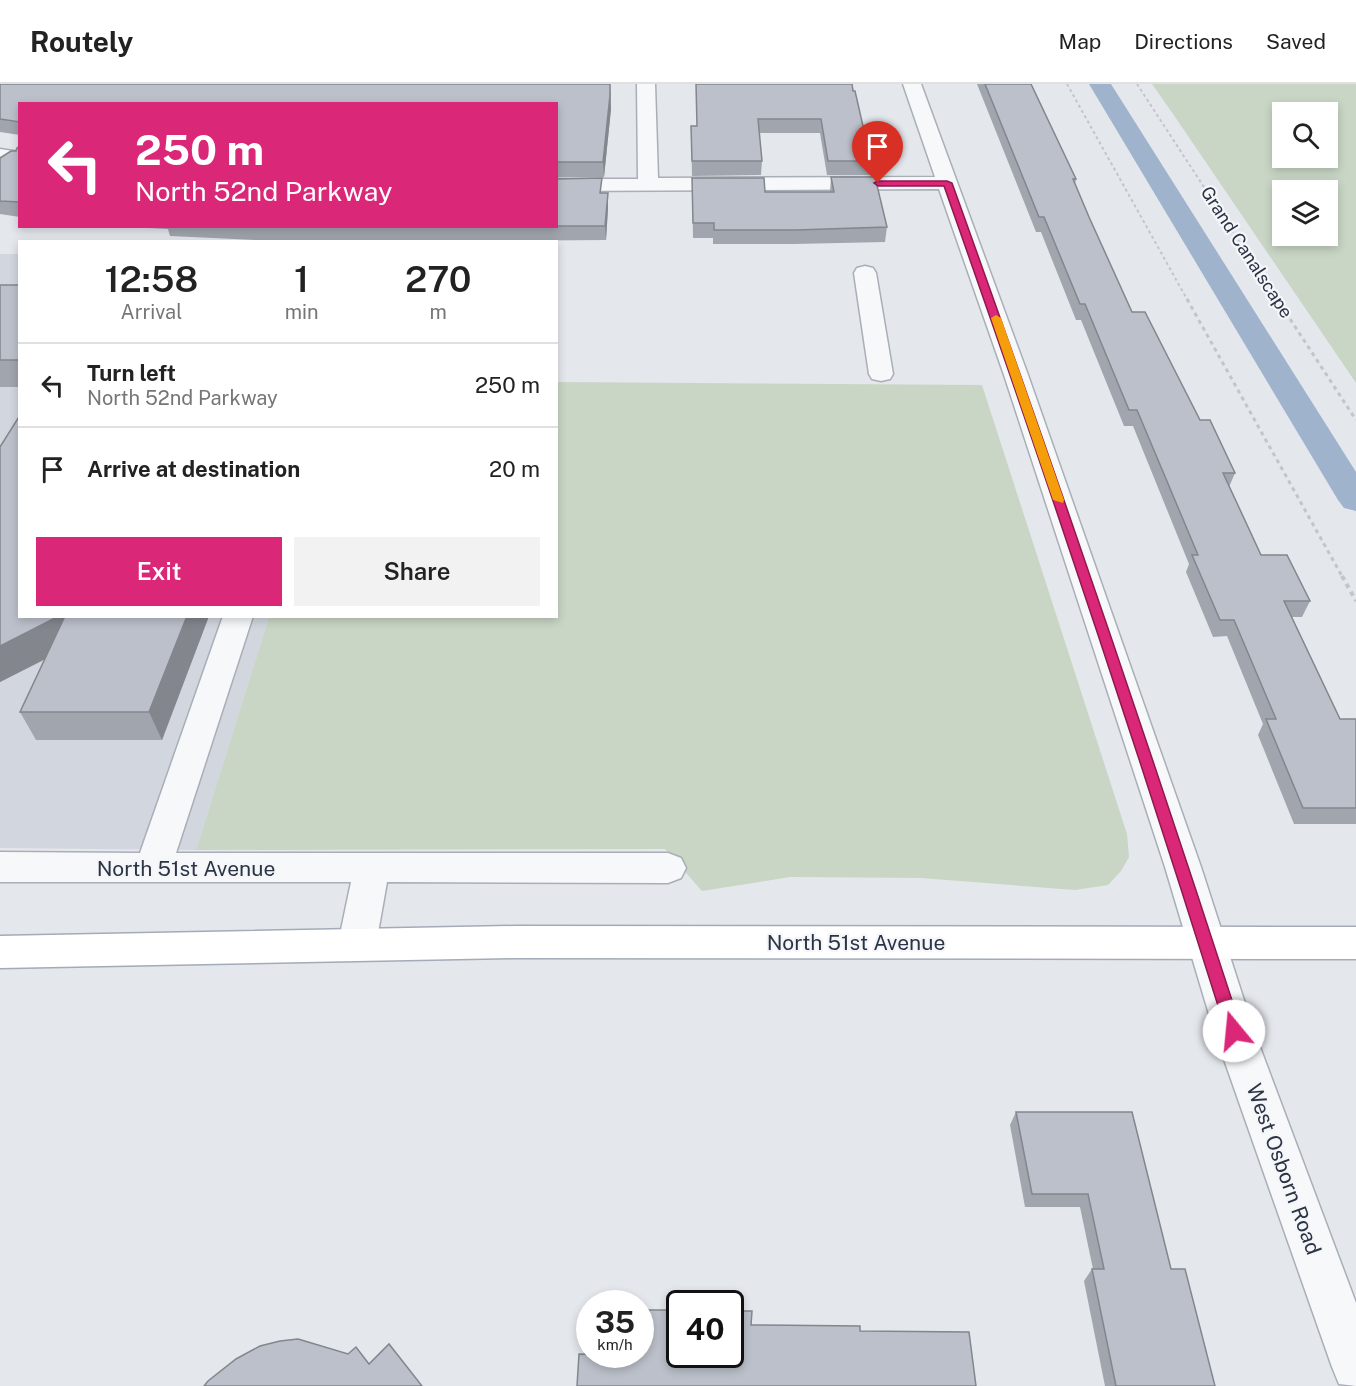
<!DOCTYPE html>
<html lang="en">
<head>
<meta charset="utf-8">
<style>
  body { margin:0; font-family:"Public Sans",sans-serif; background:#f2f2f2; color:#222; height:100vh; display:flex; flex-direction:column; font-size:22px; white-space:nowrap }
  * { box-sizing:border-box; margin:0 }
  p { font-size:20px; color:#767676 }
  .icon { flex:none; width:33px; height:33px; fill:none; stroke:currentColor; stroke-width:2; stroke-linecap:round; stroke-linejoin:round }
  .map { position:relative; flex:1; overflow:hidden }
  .drawer { position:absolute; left:18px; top:156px; width:540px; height:378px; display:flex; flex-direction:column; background:#fff; border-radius:0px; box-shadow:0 3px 9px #0003 }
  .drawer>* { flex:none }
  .hud { position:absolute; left:18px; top:18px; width:540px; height:126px; border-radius:0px; box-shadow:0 3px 9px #0003; background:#db2777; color:#fff; overflow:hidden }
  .fabs { position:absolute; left:1272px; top:18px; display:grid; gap:12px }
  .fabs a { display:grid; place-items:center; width:66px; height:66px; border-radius:0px; background:#fff; box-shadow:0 3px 9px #0003; font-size:30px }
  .speed { position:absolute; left:576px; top:1206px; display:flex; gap:12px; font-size:30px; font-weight:700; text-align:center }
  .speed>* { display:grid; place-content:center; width:78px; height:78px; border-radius:50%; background:#fff; box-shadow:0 3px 9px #0003; line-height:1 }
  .speed small { font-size:15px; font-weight:400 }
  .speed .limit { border:3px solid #111; border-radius:9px; background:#fff; color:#111 }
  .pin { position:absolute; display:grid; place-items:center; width:51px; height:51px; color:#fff; margin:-62px -26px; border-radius:50% 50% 50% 0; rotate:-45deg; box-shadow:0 0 6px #0007 }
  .pin .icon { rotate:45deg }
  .me { position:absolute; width:66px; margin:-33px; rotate:343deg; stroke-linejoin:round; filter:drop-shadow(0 0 4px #0008) }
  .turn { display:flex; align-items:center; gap:21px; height:126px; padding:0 18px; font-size:27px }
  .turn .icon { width:78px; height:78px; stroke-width:2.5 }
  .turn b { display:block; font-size:42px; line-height:51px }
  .eta { display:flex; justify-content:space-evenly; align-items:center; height:102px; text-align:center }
  .eta b { font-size:36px; font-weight:600; line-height:42px }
  .primary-button { display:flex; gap:12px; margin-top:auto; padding:12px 18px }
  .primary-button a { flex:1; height:69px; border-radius:0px; background:#db2777; color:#fff; font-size:24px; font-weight:600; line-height:69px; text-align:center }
  .primary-button a+a { background:#f2f2f2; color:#222 }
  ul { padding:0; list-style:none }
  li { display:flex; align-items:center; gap:18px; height:84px; padding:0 18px; border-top:2px solid #e0e0e0 }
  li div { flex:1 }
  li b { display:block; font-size:22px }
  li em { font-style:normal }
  header { display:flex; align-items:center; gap:36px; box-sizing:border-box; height:84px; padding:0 30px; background:#fff; border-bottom:2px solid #e0e0e0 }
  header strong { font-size:28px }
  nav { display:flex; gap:33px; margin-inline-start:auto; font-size:21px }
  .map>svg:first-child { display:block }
</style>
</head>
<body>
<header>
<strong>Routely</strong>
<nav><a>Map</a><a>Directions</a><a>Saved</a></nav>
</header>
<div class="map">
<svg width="1356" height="1302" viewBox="0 0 1356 1302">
  <rect width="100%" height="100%" fill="#e4e7ec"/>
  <!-- built -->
  <path fill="#d2d6de" d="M0,170H19L20,532L269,533L196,766L0,764Z"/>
  <!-- green -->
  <g fill="#c9d6c5" fill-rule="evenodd">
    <path d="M1152,0H1356V299L1171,27ZM1328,28V74H1282V28ZM1328,106V152H1282V106Z"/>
    <path d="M557,298L982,301L1127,750L1129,773L1121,787L1108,801L1075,806L921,794L790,793L702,807L665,765L196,766L269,533L556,532Z"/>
  </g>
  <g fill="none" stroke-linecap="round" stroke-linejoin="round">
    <!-- canal -->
    <path fill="#9fb4cc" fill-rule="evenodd" d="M1089,0H1111L1356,388V427L1344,424L1338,416Z"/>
    <defs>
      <g id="minor">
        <path d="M637,0H655L658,94L935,93L903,0H921L1028,291L1201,783L1254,947L1356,1219V1302L1339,1300L1332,1283L1214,947L1165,783L1004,291L939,105L556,107V95H638Z"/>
        <path d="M0,65L20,68V80L0,77Z"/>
        <path d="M865,182L873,184L876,189L893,290L890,295L881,297L872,295L869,290L854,189L857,184Z"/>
        <path d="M223,532H253L176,769H668L681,774L686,784L681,794L668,799L387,798L376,860L370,871L357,876L344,871L338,860L351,798H0V768L140,769Z"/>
      </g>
      <path id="major" d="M515,842L1356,843V875L515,874L0,884V852Z"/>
    </defs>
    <!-- minor casing -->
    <use href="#minor" stroke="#a9aeb7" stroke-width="3"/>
    <!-- major casing -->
    <use href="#major" stroke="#a3abb8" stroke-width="3"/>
    <!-- path-far2 -->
    <g stroke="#c2c5cb" stroke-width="2" stroke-dasharray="3 3" stroke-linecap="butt">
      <path d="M1067,0L1188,217"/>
      <path d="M1137,0L1278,217"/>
    </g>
    <!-- path-far1 -->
    <g stroke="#c2c5cb" stroke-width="3" stroke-dasharray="4 4" stroke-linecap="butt">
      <path d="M1187,215L1343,494"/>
      <path d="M1277,215L1356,336"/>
    </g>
    <!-- path -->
    <path stroke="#c2c5cb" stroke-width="4" stroke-dasharray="4.5 4.5" stroke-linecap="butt" d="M1342,492L1356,517"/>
    <!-- minor -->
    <use href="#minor" fill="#f7f8fa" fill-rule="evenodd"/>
    <!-- major -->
    <use href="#major" fill="#fff" fill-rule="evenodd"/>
  </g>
  <!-- wall -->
  <g fill="#a1a5ae">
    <path d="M0,0H610L611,25L604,93H556V20H20V51L0,48Z"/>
    <path d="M696,0H852L871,77L870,91H827L820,49H759L762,77L761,91L692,92L691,42H697Z"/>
    <path d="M977,0H1031L1076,95L1075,100L1089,133L1132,228L1200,336L1235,389L1229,403L1261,471L1310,517L1302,533H1292L1340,635H1356V740H1294L1258,651L1263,640L1227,552L1213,553L1186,488L1189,480L1133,342H1124L1081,236H1076L1041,148H1036Z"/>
    <path d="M20,62V133L0,130V74L16,67Z"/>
    <path d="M831,93L887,143L885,158L794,160H713V154H693L692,94L765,108H830Z"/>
    <path d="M556,95L602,109H608V124L606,156L300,158L170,152L168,145L148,144V142H556Z"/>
    <rect x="0" y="201" width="20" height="102"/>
    <path d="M0,363L20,532H209L162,656H36L20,628L44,576L0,598Z"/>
    <path d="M1016,1028L1171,1185L1215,1302H1105L1084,1197L1092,1185H1093L1080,1123H1025L1010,1041Z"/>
  </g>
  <!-- shaded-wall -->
  <g fill="#83868d">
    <path d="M610,0L611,25L604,93L603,78Z"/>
    <path d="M608,109V124L606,156L605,142Z"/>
    <path d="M59,532H68L80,557L0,598V562Z"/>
    <path d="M187,532H209L162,656L149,628Z"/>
  </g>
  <!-- building -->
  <g fill="#bbc0ca" stroke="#83868d" stroke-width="1.5">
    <path d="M0,0H610V11L603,78H556V20H20V38L0,35Z"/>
    <path d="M696,0H852L853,7H855L871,77H828L821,35H758L762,77H692L691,42H697Z"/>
    <path d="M985,0H1031L1076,95H1073L1089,133L1132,228H1145L1200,336H1210L1235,389H1223L1261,471H1287L1310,517H1284L1340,635H1356V724H1303L1266,635H1276L1234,536H1220L1192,471H1198L1137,326H1129L1085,220H1080L1044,133H1039Z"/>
    <path d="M20,62V118L0,117V74L11,67H16L17,64Z"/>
    <path d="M831,93H875L887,143L796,146H714V139H693L692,94H764L765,108H834Z"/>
    <path d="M602,94L600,109H608L605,142H556V95Z"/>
    <path d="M293,142H425L309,143Z"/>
    <rect x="0" y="201" width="20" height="75"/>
    <path d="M20,331V532H59L0,562V363Z"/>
    <path d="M65,532H187L149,628H20Z"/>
    <path d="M1016,1028H1132L1171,1185H1185L1215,1302H1116L1092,1185H1104L1088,1110H1032Z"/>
    <path d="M640,1226H680V1270H730V1227H752L751,1241L860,1242V1247L969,1248L976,1302H577L579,1270L609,1271V1270H640Z"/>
    <path d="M298,1255L348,1270L356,1263L369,1280L389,1260L422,1302H204L208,1297L236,1275L260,1262L280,1257Z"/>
  </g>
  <!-- route -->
  <path fill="#db2777" stroke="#8e194d" stroke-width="1.5" d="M947,97L952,99C1053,380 1150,663 1242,947L1240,952L1234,954L1228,952L1226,947C1137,663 1043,382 944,102H878L874,99L878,97Z"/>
  <!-- slow -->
  <path fill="#f59e0b" d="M996,231L1001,234L1064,416L1063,419L1053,416L991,234Z"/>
  <g text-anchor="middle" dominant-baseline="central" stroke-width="4.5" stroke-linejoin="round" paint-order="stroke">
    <!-- far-street labels -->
    <g font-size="18" fill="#2b3445" stroke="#f4f6f9">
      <text transform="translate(1247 168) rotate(57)">Grand Canalscape</text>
    </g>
    <!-- street labels -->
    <g font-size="21" fill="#2b3445" stroke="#f4f6f9">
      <text x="186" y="784">North 51st Avenue</text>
      <text x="856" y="858">North 51st Avenue</text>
      <text transform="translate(1284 1085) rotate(70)">West Osborn Road</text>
    </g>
  </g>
</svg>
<div class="fabs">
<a><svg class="icon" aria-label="search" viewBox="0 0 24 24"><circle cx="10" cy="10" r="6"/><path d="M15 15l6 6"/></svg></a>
<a><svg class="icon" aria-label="layers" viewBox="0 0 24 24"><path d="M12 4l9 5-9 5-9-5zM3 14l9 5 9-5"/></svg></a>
</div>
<div class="speed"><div>35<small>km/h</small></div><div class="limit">40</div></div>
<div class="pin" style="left:878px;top:99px;background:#d93025"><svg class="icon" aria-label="arrive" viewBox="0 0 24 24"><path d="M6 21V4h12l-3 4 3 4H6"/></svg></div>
<svg class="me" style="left:1234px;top:947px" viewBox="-20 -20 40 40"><circle r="19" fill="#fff"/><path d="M0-13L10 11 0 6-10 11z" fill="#db2777"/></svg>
<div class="hud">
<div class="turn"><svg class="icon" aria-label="left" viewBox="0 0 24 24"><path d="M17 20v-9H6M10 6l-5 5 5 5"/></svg><div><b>250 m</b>North 52nd Parkway</div></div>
</div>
<section class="drawer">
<div class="eta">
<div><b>12:58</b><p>Arrival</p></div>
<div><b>1</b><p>min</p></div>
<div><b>270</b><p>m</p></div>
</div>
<ul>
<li><svg class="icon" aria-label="left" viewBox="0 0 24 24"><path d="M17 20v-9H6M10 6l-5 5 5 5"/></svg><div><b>Turn left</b><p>North 52nd Parkway</p></div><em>250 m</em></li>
<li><svg class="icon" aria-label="arrive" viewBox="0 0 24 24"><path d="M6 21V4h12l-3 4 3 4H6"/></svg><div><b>Arrive at destination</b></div><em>20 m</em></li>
</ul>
<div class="primary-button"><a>Exit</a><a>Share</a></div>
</section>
</div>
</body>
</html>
